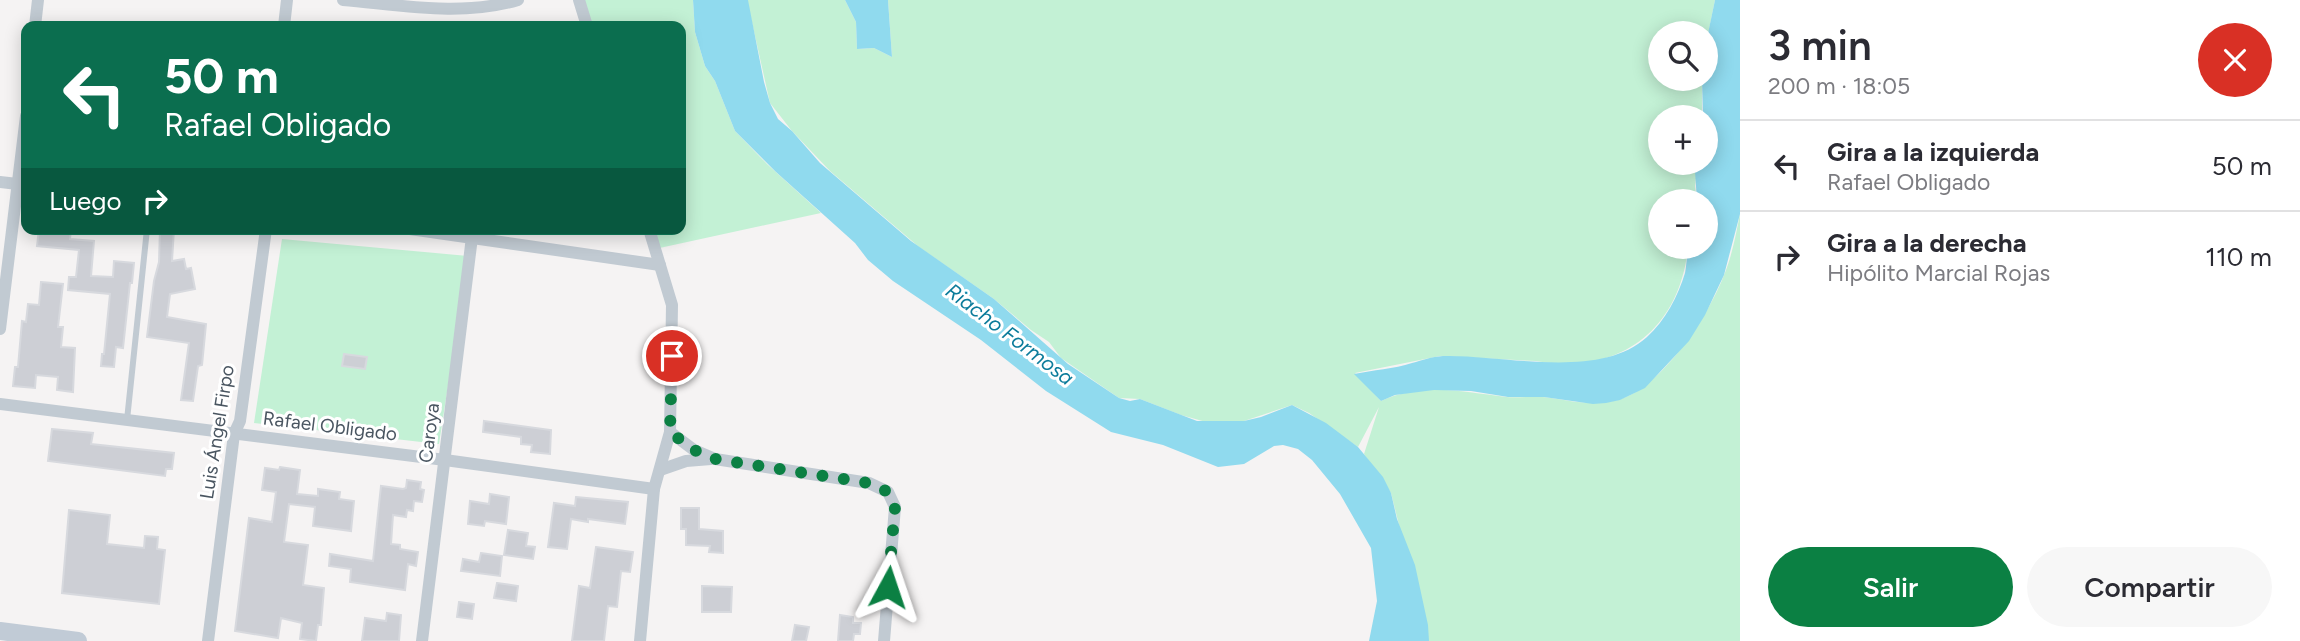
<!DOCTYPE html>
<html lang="es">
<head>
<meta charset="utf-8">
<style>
  body { margin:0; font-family:Figtree,sans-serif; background:#f7f7f7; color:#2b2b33; height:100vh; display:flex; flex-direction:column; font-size:26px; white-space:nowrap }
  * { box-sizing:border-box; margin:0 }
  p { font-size:23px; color:#7c7c81 }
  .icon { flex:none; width:38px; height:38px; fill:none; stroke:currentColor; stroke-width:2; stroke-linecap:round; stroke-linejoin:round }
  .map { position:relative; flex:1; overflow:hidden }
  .side { display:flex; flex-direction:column; background:#fff; width:560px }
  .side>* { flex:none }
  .guide { position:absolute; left:21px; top:21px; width:665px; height:214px; border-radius:14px; box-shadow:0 4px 18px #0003; background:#0b6e4f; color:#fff; overflow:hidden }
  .tools { position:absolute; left:1648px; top:21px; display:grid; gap:14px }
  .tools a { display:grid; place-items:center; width:70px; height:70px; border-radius:50%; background:#fff; box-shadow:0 4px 18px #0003; font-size:35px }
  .pin { position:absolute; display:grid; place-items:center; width:60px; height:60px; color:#fff; margin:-30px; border:4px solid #fff; border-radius:50%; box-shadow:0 2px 7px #0007 }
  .me { position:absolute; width:77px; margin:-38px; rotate:5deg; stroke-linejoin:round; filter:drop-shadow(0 0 5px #0008) }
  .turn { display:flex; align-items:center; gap:24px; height:147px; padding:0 28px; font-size:32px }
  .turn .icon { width:91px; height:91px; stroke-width:2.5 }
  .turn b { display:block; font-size:49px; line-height:60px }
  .then { display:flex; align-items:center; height:66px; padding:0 28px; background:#0003; gap:14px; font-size:26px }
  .round { display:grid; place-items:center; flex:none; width:74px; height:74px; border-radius:37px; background:#f7f7f7 }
  .summary { display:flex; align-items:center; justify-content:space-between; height:119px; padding:0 28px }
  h1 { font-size:42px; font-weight:600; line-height:52px }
  .cta { display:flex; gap:14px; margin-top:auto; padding:14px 28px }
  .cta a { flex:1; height:80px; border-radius:42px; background:#0b8043; color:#fff; font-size:28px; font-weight:600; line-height:80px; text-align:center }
  .cta a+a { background:#f7f7f7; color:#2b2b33 }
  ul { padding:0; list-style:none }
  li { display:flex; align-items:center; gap:21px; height:91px; padding:0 28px; border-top:2px solid #e1e1e2 }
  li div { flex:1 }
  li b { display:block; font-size:26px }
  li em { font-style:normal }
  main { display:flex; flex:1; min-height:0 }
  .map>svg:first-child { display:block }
</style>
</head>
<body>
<main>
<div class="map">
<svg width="1740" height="641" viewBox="0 0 1740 641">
  <rect width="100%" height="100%" fill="#f5f3f3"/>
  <!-- green -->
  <g fill="#c3f1d5">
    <path d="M579,0H693L695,32L705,66L715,81L735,131L767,164L821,213L655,249L649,229H681V26H587Z"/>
    <path d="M747,0H845L856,22L857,49L874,48L892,57L888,0H1715L1706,44V33H1661V79H1702V117H1661V163H1698L1695,186L1697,201H1661V247H1688C1680,330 1619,376 1536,361L1440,356L1355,373L1381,401C1424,382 1462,392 1506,397C1518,398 1531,396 1543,397C1569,400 1590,407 1617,400C1660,390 1709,315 1724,275C1732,256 1736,234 1740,214V641H1428L1391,493L1364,454L1379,407L1358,447L1309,413L1292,405L1244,421L1206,422L1181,415L1140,399L1119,398L1061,358L1049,342L1031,330L994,299L919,247L830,171L792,131L770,103Z"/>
    <path d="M282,239L468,256L439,444L254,423Z"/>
  </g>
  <!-- water -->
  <g fill="#90daee">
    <path d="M693,0H748L764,82L770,103L778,119L792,131L820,163L911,241L994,299L1068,364L1119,398L1130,401L1140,399L1197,421H1244L1261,417L1292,405L1326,423L1358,447L1383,477L1391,493L1397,519L1415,565L1428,625L1429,641H1369L1377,601L1371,548L1340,494L1312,460L1298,449L1283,445L1274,446L1244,464L1218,467L1163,445L1111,432L1046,391L981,340L893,281L868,260L855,243L776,172L735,131L715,81L705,66L695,32Z"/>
    <path d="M845,0H888L892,57L874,48L857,49L856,22Z"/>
    <path d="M1715,0H1740V214L1724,275L1705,315L1689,341L1645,388L1620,400L1606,403L1593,404L1544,397H1508L1471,391L1434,390L1395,395L1381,401L1354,374C1373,370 1394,369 1412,363C1423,360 1431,357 1443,356C1502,354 1599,381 1647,337C1665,321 1678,296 1685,273C1687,264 1686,255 1690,247H1706V201H1697L1695,171L1697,163H1706V117H1703L1702,81V79H1706V43Z"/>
  </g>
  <!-- building -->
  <g fill="#cdcfd5" stroke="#d7d9de" stroke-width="2">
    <path d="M39,229H71L70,239L94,241L91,276L113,277L114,261L134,263L132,283H130L123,348L116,347L114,367L101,366L102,354H104L110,294L68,290L69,277H76L79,250L37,246Z"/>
    <path d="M160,229H174L172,261L184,259L186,269L191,268L195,289L170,294L167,317L206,324L202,365L198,366L193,401L181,400L189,343L147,337L154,281L159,262Z"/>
    <path d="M41,282L63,284L58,327H63L61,347L75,348L73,392L57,390L58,377L36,375L35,388L13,386L15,367H18L22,321L26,322L28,304L39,305Z"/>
    <path d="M344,354L367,357L365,369L342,366Z"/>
    <path d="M484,421L551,430L550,454L531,452L532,445L521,444V437L483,432Z"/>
    <path d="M52,429L93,433L91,444L174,453L172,469H166L165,476L48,461Z"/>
    <path d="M280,467L300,470L297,494L318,496V489L340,492L339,499L354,501L351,531L313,526L315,507L289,504L284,542L308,545L303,585L324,588L321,625H318L316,641L300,639L302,623L281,618L278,638L235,631L249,518L272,522L276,492L262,490L265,468L279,470Z"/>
    <path d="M407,480L421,482L420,489L424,490L422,502L414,501L413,511L407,510L406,517L393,515L391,544L400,545V549L418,552L416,566L408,564L405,590L350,582L351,569L329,566L330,554L373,561L381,486L403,489L406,488Z"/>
    <path d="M490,494L509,497L506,524L485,521L484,526L468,524L470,501L489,504Z"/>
    <path d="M576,497L628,502L625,524L588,519V522L571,519L567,549L548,547L554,503L575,506Z"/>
    <path d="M681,508H699V529L723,531V553L709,552L710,546L686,545V529H681Z"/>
    <path d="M69,510L110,515L107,544L144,548L145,536L158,537L157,549L165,550L159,604L62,593Z"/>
    <path d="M508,530L528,533L526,546L535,547L533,559L504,555Z"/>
    <path d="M596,547L633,552L630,572L621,571L617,607L608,606L604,641H572L579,586L590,588Z"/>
    <path d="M481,553L502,556L500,576L461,571L463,559L479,562Z"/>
    <path d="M497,583L518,586L516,601L494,598Z"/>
    <path d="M702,586L732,587L731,612H702Z"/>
    <path d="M459,602L474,604L472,619L457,617Z"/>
    <path d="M387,613L401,615L399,641H362L365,618L386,621Z"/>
    <path d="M840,615L853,617V623H861L860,634H854L853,641H838Z"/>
    <path d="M795,625L809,627L806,641H792Z"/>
  </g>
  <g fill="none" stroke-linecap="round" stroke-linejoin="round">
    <!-- service -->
    <path stroke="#c1cad2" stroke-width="6" d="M127,420L147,229"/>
    <!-- minor -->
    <g stroke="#c1cad2" stroke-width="12">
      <path d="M343,0C401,5 461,17 518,0"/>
      <path d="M579,0L587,26"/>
      <path d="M35,26L38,0"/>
      <path d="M284,26L287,0"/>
      <path d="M0,182L26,185"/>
      <path d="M410,229L660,265"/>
      <path d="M0,329L26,116"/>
      <path d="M0,404L445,460L654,489"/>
      <path d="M670,432L694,450L715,459L869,483L888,492L895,507L884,641"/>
      <path d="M660,470L686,461L711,459"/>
      <path d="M208,641L234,434L240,421L266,229"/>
      <path d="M422,641L473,229"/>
      <path d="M640,641L654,489L670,432L672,305L649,229"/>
    </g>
    <!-- secondary -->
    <path stroke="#c1cbd6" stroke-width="18" d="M0,631L78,641"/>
  </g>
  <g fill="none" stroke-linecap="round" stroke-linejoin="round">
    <!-- route -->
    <path stroke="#0b8043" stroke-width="12" stroke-dasharray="0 21.6" d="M672,356L670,432L694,450L715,459L869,483L888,492L895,507L888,587"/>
  </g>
  <g text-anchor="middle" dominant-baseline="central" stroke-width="6" stroke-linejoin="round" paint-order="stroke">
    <!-- street labels -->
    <g font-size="19" fill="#4a5661" stroke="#fff">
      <text transform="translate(330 426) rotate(7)">Rafael Obligado</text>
      <text transform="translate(217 432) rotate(-81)">Luis Ángel Firpo</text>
      <text transform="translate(429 433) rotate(-83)">Caroya</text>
    </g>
    <!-- water labels -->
    <g font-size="21" font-style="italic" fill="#0c7c9b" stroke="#fff">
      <text transform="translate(1010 334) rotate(37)">Riacho Formosa</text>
    </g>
  </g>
</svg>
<div class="tools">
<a><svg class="icon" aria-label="search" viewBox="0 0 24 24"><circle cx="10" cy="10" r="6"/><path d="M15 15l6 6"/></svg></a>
<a>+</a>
<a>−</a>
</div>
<div class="pin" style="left:672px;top:356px;background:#d93025"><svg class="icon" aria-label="arrive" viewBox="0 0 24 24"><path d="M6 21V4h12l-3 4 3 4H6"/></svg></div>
<svg class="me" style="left:888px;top:587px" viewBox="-20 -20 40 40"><path d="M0-17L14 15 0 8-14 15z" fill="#0b8043" stroke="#fff" stroke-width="4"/></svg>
<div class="guide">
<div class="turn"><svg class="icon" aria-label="left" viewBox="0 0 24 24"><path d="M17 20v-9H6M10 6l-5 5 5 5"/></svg><div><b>50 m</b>Rafael Obligado</div></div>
<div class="then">Luego<svg class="icon" aria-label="right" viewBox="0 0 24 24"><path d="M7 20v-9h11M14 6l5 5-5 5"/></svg></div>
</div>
</div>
<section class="side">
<div class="summary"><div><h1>3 min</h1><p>200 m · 18:05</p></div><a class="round" style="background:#d93025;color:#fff"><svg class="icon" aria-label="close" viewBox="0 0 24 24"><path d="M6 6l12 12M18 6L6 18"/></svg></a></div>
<ul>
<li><svg class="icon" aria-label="left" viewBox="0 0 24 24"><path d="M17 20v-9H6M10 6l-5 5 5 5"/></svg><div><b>Gira a la izquierda</b><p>Rafael Obligado</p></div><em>50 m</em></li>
<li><svg class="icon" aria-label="right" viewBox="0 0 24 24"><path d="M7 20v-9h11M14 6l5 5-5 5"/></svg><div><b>Gira a la derecha</b><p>Hipólito Marcial Rojas</p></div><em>110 m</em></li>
</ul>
<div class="cta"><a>Salir</a><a>Compartir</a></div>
</section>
</main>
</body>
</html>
